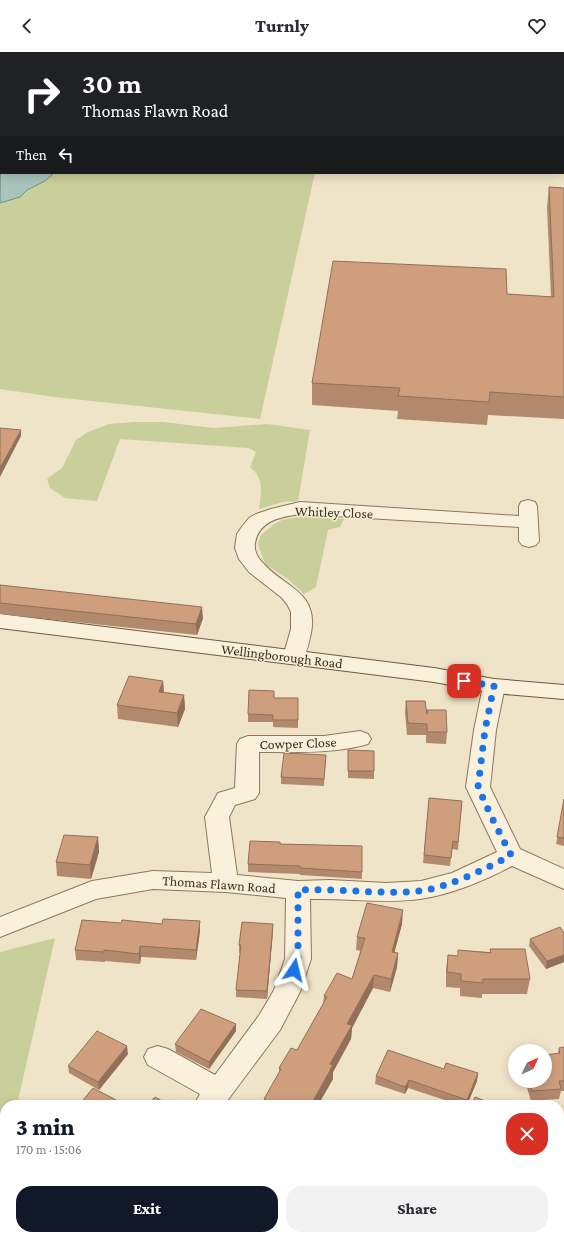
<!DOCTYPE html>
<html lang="en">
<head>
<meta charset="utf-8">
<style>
  body { margin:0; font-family:"Crimson Pro",serif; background:#f2f2f3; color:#2b2b33; height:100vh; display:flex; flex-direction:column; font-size:15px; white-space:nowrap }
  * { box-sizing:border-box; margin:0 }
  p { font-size:13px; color:#7c7c81 }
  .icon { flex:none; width:22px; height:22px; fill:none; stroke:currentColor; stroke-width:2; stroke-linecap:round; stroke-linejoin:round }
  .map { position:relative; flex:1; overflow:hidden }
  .sheet { position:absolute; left:0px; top:1048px; width:564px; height:140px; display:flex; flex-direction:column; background:#fff; border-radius:16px 16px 0 0; box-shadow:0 2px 10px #0003 }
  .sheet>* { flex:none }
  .guide { position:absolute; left:0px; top:0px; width:564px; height:122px; box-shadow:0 2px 10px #0003; background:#202124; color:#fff; overflow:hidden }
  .needle { width:26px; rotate:46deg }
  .buttons { position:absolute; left:508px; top:992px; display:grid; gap:8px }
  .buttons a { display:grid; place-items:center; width:44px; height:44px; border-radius:50%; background:#fff; box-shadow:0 2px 10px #0003; font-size:20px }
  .pin { position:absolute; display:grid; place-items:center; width:34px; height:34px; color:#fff; margin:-17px; border-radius:8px; box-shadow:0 2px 6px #0006 }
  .me { position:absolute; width:44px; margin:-22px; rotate:10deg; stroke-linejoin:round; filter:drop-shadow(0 0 3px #0008) }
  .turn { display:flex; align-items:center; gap:14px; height:84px; padding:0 16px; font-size:18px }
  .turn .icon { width:52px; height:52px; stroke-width:2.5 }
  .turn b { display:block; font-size:28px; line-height:34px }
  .then { display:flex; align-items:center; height:38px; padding:0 16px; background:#0003; gap:8px; font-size:15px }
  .round { display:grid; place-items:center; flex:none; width:42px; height:42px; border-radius:16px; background:#f2f2f3 }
  .head { display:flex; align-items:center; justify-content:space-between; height:68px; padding:0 16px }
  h1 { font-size:24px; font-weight:800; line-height:30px; color:#111827 }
  .button { display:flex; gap:8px; margin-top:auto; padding:8px 16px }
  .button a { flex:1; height:46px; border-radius:16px; background:#111827; color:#fff; font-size:16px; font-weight:800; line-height:46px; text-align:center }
  .button a+a { background:#f2f2f3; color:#2b2b33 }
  header { display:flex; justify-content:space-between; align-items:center; height:52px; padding:0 16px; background:#fff; font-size:18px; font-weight:800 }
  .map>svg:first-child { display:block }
</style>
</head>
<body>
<header><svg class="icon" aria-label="back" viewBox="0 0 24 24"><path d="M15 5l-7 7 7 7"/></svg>Turnly<svg class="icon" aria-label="heart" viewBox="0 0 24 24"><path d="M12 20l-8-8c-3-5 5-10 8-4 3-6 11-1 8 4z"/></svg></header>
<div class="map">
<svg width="564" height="1188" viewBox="0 0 564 1188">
  <rect width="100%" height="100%" fill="#f0e4c8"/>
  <!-- green -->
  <g fill="#c9cf9b">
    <path d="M0,0H564V115L563,1H1V121H315L260,367L54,345L0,337Z"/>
    <path d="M134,370H163L214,376L267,372L310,378L298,449L283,450L259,457C261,439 265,428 250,415L256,400L248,396L120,387L97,449L65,446L50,436L47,427L62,416L76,388L88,380L109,372Z"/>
    <path d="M303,464L344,467L340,475L328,478L316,535L304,542L288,527L265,512L258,492L261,483L273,473L282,468Z"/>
    <path d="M55,886L17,1053H5V1108L0,1130V900Z"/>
  </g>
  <!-- water -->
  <path fill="#a9c4bc" stroke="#6f938a" d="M1,90V121H54L45,129L27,138L20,145L0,151Z"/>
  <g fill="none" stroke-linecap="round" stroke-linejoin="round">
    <defs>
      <g id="street">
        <path d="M528,448L535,450L537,454L539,489L536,493L529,495L522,493L519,489V475L300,462C281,465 259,468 255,491C254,498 257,505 262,510C283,535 319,539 311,581C309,590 307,602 301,610L294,612L287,610L283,605L291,577V560L287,552L281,545L249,520L239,507L235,496L237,482L241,476L249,466L256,462L271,457L300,450L519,464V454L521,450Z"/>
        <path d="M494,627L502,629L505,634L496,678L490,735L520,797L564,817V837L512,814C486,828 450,843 420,847C384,852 347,846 310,847L311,907L300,940L280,978L224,1053H194L200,1042L148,1013L144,1005L148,997L158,994L168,997L215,1023L260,962L274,938L285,907L286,846L226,840L153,837L96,847L0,885V865L92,829L153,819L212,821L205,765L218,741L235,736L237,692L240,687L248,684H324L360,679L368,682L371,687L368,692C333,702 295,700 259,700V741L255,747L235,753L229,765L237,823L298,829L330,828L386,831L421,829L452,821L497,800L466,735L474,678L483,634L486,629Z"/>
        <rect x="559" y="1064" width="5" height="24"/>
        <path d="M564,1116V1142L559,1143V1117Z"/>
        <path d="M155,1183H191L189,1188H153Z"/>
        <path d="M229,1183H267L269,1188H231Z"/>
        <path d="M418,1183H450L448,1188H416Z"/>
      </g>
      <path id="secondary" d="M0,562L434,616L494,627L564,633V647L494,641L434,630L0,576Z"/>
    </defs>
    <!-- street casing -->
    <use href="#street" stroke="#8d765c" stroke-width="2"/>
    <!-- secondary casing -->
    <use href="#secondary" stroke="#6f573f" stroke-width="2"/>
    <!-- street -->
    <use href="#street" fill="#faf1dc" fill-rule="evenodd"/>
    <!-- secondary -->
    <use href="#secondary" fill="#faf1dc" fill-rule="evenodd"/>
  </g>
  <!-- wall -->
  <g fill="#b2896c">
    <path d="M549,135L564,136V367L488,363L487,373L397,367L398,359L312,353V331L507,242L551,245L547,155Z"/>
    <path d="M0,533L203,566L197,583L0,562Z"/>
    <path d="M163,629L164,640L184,643L185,657L178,675L118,667L117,653Z"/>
    <path d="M274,646H298V676L273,675V670H248V662Z"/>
    <path d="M406,649L447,680L446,692L426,691V683H407L405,661Z"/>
    <path d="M348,698L374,719V727L348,726Z"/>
    <path d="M326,703L324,734L281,732V725Z"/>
    <path d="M429,746L462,749L458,798L452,797L450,814L423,811Z"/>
    <path d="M564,747V794L556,792Z"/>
    <path d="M98,785L99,800L91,827L57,824L56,810Z"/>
    <path d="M280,792L362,794V827L300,823V822L248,820V812Z"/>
    <path d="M121,871L200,879L196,908L141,905L140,912L105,909V910L76,908L75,898Z"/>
    <path d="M273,872V879L267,947L236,945V938L240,901H239V893Z"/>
    <path d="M402,872L394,901H398L397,915L390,940L373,936L352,976L351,987L333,1020V1027L318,1053H264V1047L279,1021V1016L297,998L323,952L324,944L352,927L361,899L356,898L357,885Z"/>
    <path d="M564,881V910L546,917L529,894L530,887Z"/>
    <path d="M490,897L530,927L527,942H482V946L460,944V936L446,935V918L448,903L458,904V898L490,900Z"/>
    <path d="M236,972V979L209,1017L176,1000L175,992Z"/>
    <path d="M564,995V1039H561L559,1047L531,1049L525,1029H545L558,1001L559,996Z"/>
    <path d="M128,1002L99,1038L69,1021L68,1014Z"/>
    <path d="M444,1017L478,1021L477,1029L467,1053H460L408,1036L405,1042L375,1032L376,1024Z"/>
    <path d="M46,1183H96L97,1188H48Z"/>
    <path d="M335,1183H351L349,1188Z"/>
    <path d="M378,1183H405L403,1188H392Z"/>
  </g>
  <!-- shaded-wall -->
  <g fill="#916f58">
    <path d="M21,378V384L0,425V416Z"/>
    <path d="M202,555L203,566L197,583L196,572Z"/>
    <path d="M163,629L164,643L159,640Z"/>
    <path d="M184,643L185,657L178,675L177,661Z"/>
    <path d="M98,785L99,800L91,827L90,813Z"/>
    <path d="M403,858L402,872L391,913L392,900Z"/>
    <path d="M200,869V879L196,908V898Z"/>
    <path d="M273,872V879L267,947V939Z"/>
    <path d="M140,894L141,905L140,912L139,902Z"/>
    <path d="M398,901L397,915L390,940L391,927Z"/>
    <path d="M564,903V910L546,917L547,909Z"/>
    <path d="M374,923L373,936L352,976L351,987L333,1020V1027L318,1053H311L330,1012L347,972Z"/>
    <path d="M236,972V979L209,1017V1010Z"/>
    <path d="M127,994L128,1002L99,1038L98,1030Z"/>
    <path d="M478,1021L477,1029L467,1053V1048Z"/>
    <path d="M409,1028L408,1036L405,1042V1035Z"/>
    <path d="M91,1183H96L97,1188H80Z"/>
    <path d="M349,1183H351L348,1188Z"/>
    <path d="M402,1183H405L403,1188H402Z"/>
  </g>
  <!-- building -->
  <g fill="#cf9f7d" stroke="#916f58">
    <path d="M549,135L564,136V345L490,340L489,350L398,344L400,336L312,331L333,209L506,217L507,242L554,245Z"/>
    <path d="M0,376L21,378L0,416Z"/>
    <path d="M0,533L202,555L196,572L0,551Z"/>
    <path d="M129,624L163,629L159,640L184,643L177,661L117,653Z"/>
    <path d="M249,638L274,639V646H298V668H273V663L248,662Z"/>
    <path d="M406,649H425L427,662V658H446L447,680H427V672L408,671Z"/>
    <path d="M348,698L374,699V719H348Z"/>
    <path d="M284,701L326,703L324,727L281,725Z"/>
    <path d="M429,746L462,749L458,790L453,789L451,806L424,803Z"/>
    <path d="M564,747V786L557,785Z"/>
    <path d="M64,783L98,785L90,813L56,810Z"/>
    <path d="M250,789L280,790V792L362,794V820L300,816V814L248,812Z"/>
    <path d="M367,851L403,858L392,900L398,901L391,927L374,923L347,972L352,973L330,1012L333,1013L311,1053H279L264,1047L281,1017L279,1016L291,996L297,998L327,945L324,944L337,921L352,927L365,886L357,885Z"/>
    <path d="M163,867L200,869L196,898L140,894L139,902L104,898V900L75,898L82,868L121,871L122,868L162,872Z"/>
    <path d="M242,870L273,872L267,939L236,938L241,893H239Z"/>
    <path d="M560,875L564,881V903L547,909L530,887Z"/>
    <path d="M490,897H525L530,927H483V931L461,929V922L447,920L448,903L458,904V898L491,901Z"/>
    <path d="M201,957L236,972L209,1010L175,992Z"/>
    <path d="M97,979L127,994L98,1030L68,1014Z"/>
    <path d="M564,995V1029H559L561,1037L532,1039L529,1029H545V1003L560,1001L559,996Z"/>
    <path d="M388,998L444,1017L446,1011L478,1021L467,1048L409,1028L405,1035L376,1024Z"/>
    <path d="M93,1036L120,1050L118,1053H79Z"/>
    <path d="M155,1045L170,1053H148Z"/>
    <path d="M475,1045L495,1053H471Z"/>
    <path d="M51,1183H91L80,1188H53Z"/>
  </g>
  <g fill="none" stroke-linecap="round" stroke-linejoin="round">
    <!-- route -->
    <path stroke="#1a73e8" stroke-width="7" stroke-dasharray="0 12.6" d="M294,918L298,907V838C338,836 380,843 420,839C449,835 486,817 511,803L491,764L478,735L485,678L494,634L464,629"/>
  </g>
  <g text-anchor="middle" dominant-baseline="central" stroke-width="3" stroke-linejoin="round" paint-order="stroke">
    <!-- street labels -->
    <g font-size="14" fill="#3d2e20" stroke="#f7eed8">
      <text transform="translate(334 460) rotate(2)">Whitley Close</text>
      <text transform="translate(282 604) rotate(7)">Wellingborough Road</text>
      <text transform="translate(298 691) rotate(-2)">Cowper Close</text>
      <text transform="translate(219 832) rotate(4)">Thomas Flawn Road</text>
    </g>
  </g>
</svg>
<div class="buttons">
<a><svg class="needle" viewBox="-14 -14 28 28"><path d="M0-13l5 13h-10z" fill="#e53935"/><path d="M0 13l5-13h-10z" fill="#7c7c81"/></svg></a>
</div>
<div class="pin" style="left:464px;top:629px;background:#d93025"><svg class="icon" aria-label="arrive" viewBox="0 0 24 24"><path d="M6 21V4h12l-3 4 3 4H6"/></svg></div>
<svg class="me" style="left:294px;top:918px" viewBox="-20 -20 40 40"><path d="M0-17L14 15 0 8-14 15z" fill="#1a73e8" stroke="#fff" stroke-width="4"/></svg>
<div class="guide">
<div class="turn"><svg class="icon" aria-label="right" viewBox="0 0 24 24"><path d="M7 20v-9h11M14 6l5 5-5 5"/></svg><div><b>30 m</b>Thomas Flawn Road</div></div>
<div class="then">Then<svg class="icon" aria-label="left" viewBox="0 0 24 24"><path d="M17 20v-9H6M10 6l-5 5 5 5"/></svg></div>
</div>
<section class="sheet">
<div class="head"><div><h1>3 min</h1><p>170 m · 15:06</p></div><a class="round" style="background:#d93025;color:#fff"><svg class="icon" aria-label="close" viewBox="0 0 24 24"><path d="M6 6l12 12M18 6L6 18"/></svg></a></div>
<div class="button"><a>Exit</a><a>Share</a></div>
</section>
</div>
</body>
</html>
